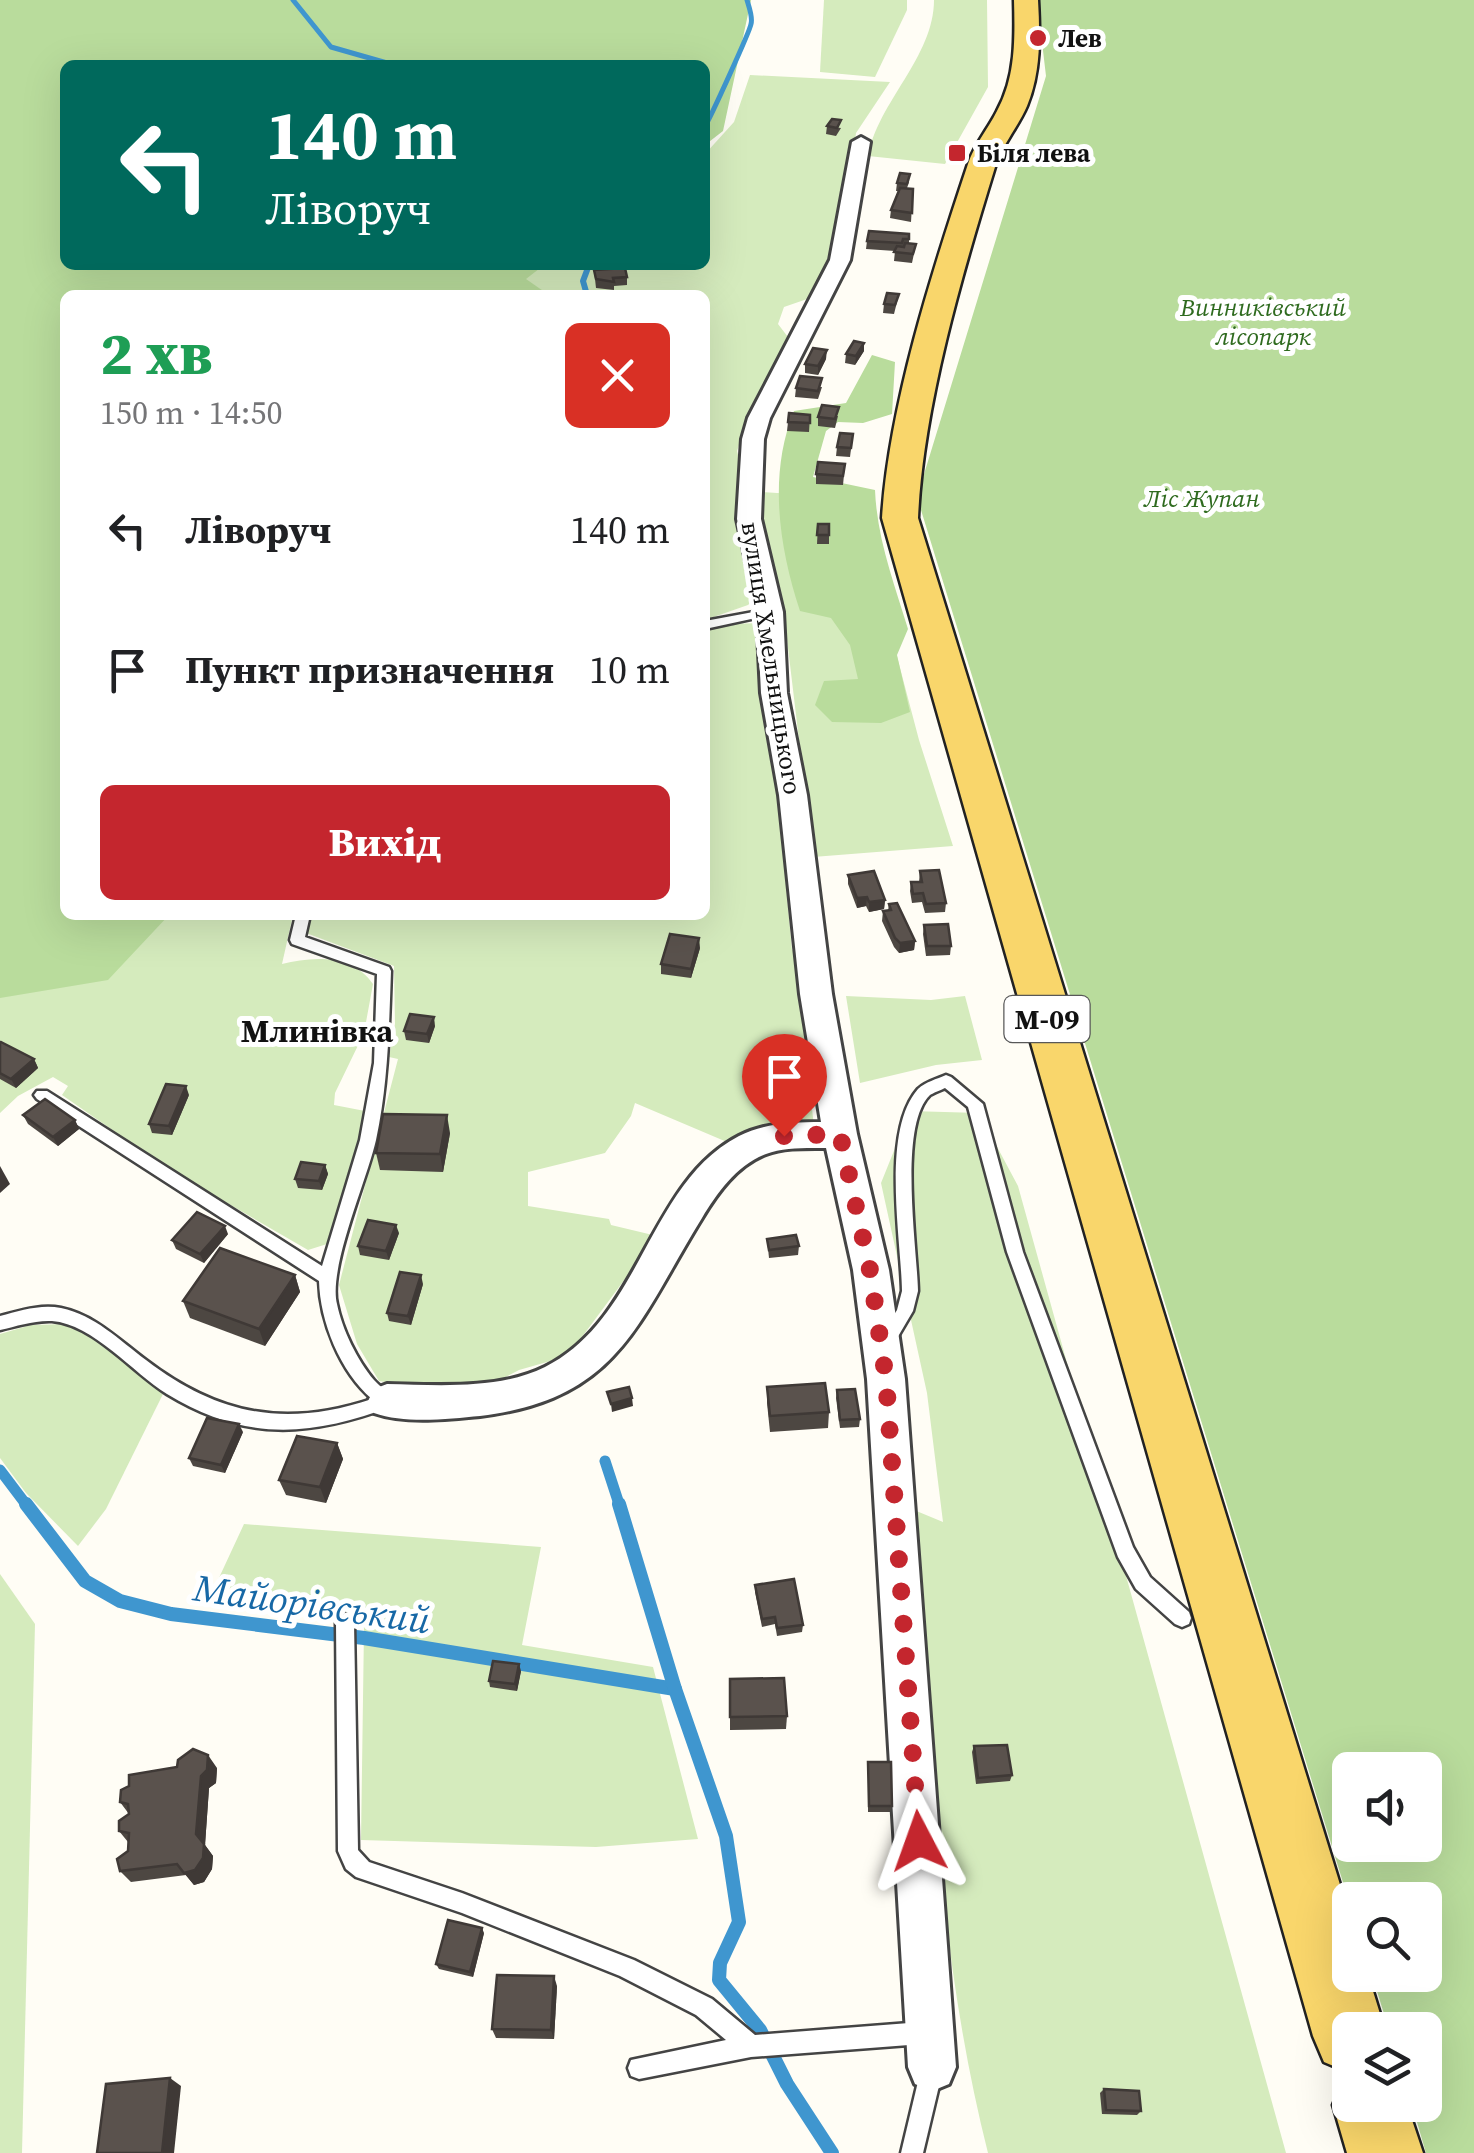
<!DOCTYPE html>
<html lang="uk">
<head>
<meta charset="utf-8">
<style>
  body { margin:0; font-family:"Source Serif 4",serif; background:#f2f2f2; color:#202124; height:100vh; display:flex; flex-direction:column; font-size:38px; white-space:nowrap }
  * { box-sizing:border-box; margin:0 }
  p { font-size:32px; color:#757577 }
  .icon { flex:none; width:55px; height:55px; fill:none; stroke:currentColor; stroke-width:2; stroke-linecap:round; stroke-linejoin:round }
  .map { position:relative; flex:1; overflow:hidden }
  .side { position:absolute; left:60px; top:290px; width:650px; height:630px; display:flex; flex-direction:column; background:#fff; border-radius:15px; box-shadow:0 10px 40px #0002 }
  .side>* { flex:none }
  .guide { position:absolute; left:60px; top:60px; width:650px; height:210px; border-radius:15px; box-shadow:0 10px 40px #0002; background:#00695c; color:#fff; overflow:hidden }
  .buttons { position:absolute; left:1332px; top:1752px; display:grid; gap:20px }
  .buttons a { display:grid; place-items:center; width:110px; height:110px; border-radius:15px; background:#fff; box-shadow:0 10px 40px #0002; font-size:50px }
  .pin { position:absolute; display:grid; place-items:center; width:85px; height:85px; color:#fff; margin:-102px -42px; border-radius:50% 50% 50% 0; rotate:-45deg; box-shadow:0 0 10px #0007 }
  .pin .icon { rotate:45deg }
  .me { position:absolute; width:110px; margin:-55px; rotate:356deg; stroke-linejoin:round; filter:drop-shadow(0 0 8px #0008) }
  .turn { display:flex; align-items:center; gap:35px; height:210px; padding:0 40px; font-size:45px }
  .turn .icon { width:130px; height:130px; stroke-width:2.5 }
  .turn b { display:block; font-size:70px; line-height:85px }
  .round { display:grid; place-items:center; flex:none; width:105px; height:105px; border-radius:15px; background:#f2f2f2 }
  .summary { display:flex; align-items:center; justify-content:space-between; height:170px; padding:0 40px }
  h1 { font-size:60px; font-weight:800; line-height:75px; color:#1e9e55 }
  .cta { display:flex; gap:20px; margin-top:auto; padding:20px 40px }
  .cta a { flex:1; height:115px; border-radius:15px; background:#c4262e; color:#fff; font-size:40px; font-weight:800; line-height:115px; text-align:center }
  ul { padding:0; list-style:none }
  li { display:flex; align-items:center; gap:30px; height:140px; padding:0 40px }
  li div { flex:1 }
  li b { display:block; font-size:38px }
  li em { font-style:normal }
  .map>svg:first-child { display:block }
</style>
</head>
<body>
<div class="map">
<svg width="1474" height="2153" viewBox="0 0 1474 2153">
  <rect width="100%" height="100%" fill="#fffdf5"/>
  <!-- green -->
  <g fill="#d5ebbd">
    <path d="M0,0L65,65V265H705V215L709,209L705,208V154L734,122L750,75L890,82L856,133L842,241L810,298L784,307L778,324L791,341L751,409L737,451L738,455H750L758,595L748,605L705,620V295H65L23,952L88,915H293L282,964C313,956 353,954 373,984L364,1033L335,1093L334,1105L365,1111L363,1125L327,1244L308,1250L170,1170L62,1095L68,1086L53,1077L18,1096L0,1113Z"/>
    <path d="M824,0H907V10L875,77L820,72Z"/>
    <path d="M934,0H987L988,87L945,164L868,156C878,102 934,57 934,0Z"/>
    <path d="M761,492L868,499L870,554L919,740L953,846L813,857L783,606L766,550Z"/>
    <path d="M762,623L792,950L795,951L814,1127L734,1145L635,1103L631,1116L605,1153L528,1172V1206L609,1219L611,1225L657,1236L573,1349L561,1358L519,1370L498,1381L425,1388L379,1381L357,1344L339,1285L398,1059L389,1057L395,1024L394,966L306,933L310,915H705V757L710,738H705V631L727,624Z"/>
    <path d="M846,996L931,1000L965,996L982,1060L936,1065L860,1083Z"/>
    <path d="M910,1111L979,1113L1018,1186L1286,2153H988C935,1944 930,1724 914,1510L943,1522L927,1393L881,1183Z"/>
    <path d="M67,1324L84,1328L164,1392L106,1509L78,1546L26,1493L0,1458V1334L31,1325Z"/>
    <path d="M244,1524L541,1547L522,1645L653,1667L698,1839L596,1847L361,1840L364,1628L211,1595Z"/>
    <path d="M0,1574L35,1624L22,2153H0Z"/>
  </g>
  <!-- forest -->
  <g fill="#b9dc9c" fill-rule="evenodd">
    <path d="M0,0H751L723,131L705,145V65H65V265H544L526,279L549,295H65V915H169L108,980L0,998Z"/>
    <path d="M1037,0H1474V2153H1426L1412,2105H1425V2030H1389L1372,1975H1425V1900H1350V1905L917,497L1046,76ZM1350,1770H1425V1845H1350Z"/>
    <path d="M872,355L895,362L892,414L863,423L838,422L826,431L813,477L875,490C877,539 894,583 908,629L897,655L910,712L881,723L832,722L815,705L824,681L858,679L850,645L831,618L800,611C779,547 768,475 794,411L846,403Z"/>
  </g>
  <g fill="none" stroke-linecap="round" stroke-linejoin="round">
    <!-- stream-far3 -->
    <g stroke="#3f96cf" stroke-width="5">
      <path d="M293,0L331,47L394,65"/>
      <path d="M705,126C709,121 750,31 751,24C753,17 749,7 747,0"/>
    </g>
    <!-- stream-far2 -->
    <path stroke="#3f96cf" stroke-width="6" d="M587,295L583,281L589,265"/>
    <!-- stream-far1 -->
    <g stroke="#3f96cf" stroke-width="11">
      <path d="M605,1461L620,1507"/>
      <path d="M0,1470L28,1507"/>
    </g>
    <!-- stream -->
    <g stroke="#3f96cf" stroke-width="14">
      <path d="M26,1504L85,1581L120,1601L171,1614L364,1638L675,1689"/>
      <path d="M619,1504L675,1689L726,1836L739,1922L720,1963L719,1980L760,2030L787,2084L832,2153"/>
    </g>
    <defs>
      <g id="service">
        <path d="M770,609L776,612L774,614L705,629V621Z"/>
        <path d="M296,915H310L305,937L389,967L391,971C389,1028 388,1084 376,1140C367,1180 328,1268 337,1304C342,1329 357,1360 374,1380C381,1388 390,1392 396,1401L393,1406C310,1437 246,1442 167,1394C133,1373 93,1324 52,1321C35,1320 17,1326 0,1330V1316C20,1311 40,1304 61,1308C95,1315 119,1340 146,1360C218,1415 285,1428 372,1399C340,1372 320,1321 319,1281L37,1099L34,1095L37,1091H47L322,1266L360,1140L374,1063L377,974L292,944L290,940Z"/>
        <path d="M946,1075L951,1077L983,1104L1023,1252L1133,1547L1150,1577L1189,1612L1191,1618L1189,1624L1182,1627L1175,1624L1136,1589L1118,1557L1007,1252L968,1107L945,1088C943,1089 931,1094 930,1095C898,1125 917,1248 918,1291L913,1311L893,1345L887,1347L881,1345L879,1340L897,1310L902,1291C901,1238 881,1131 918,1089C925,1082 937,1079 946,1075Z"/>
        <path d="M345,1614L352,1617L354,1623L358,1850L369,1862L462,1893L634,1960L712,1999L755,2035L922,2022L930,2025L933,2033L930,2041L922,2044L751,2057L639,2079L631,2076L628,2068L631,2060L726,2040L696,2015L620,1976L462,1913L356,1877L346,1869L338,1851L336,1623L338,1617Z"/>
        <path d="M932,2058L940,2061L943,2069L923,2153H901L921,2069L924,2061Z"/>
      </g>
      <path id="minor" d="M861,137L870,142L850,260L770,418L764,439L761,519L783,612L787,693L807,795L832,994L857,1134L889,1270L905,1379L956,2067L949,2084L932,2091L915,2084L908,2067L867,1379L853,1270L826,1148C807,1148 784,1147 766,1154C737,1165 717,1193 702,1218C637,1323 619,1399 480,1416C448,1419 405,1424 374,1413L368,1401L374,1389L387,1384C437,1385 499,1390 545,1367C642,1318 648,1183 739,1136C764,1123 794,1122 821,1122L800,994L779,795L761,693L757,612L737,519L742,439L748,418L830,260L852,142Z"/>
      <g id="primary">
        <path d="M1014,0H1038C1040,36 1041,72 1027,106C1018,127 1002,145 995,167C962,274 923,407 918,518L1350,1917V1975H1368L1385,2030H1350V2073L1324,2062L1313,2036L882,518C889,406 932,272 968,164C974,145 988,129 997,111C1016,77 1015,38 1014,0Z"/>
        <path d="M1350,2076V2105H1407L1423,2153H1347L1333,2105L1344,2079Z"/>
      </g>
    </defs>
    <!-- service casing -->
    <use href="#service" stroke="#444" stroke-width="5"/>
    <!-- minor casing -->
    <use href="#minor" stroke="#444" stroke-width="6"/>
    <!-- primary casing -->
    <use href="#primary" stroke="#222" stroke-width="5"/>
    <!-- service -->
    <use href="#service" fill="#fff" fill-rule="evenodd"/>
    <!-- minor -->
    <use href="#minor" fill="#fff" fill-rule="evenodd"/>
    <!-- primary -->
    <use href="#primary" fill="#f9d66b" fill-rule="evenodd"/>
  </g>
  <!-- wall -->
  <g fill="#4d4742">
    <path d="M827,126L841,128L836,136L826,134Z"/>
    <path d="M909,182L907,188L913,189L911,222L890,218L891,210L898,191H896L897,183Z"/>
    <path d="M909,234V243L916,244L912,263L894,261L895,251L866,249L867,241Z"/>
    <path d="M594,270L627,277V285L614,286V290L596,288Z"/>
    <path d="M899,294L894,314L883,313L884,304Z"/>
    <path d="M864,351L855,365L845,363L846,354Z"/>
    <path d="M826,359L818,375L805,373V364Z"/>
    <path d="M822,387L818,399L795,397L796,388Z"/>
    <path d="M789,413L810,415L809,432L787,431Z"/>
    <path d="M838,416L835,428L818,426V417Z"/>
    <path d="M853,434L850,457L836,456L837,447Z"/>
    <path d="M845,464L843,485L816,484V474Z"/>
    <path d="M818,524H829V544H817Z"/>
    <path d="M920,871L946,903L945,912L925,913L922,902L912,903L910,891L911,882H919Z"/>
    <path d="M848,875L885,900L884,909L869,912L866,906L857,908L848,884Z"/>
    <path d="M889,904L915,941L914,950L899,953L894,947L882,921L883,911H888Z"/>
    <path d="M447,915H471V917L448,919Z"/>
    <path d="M924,925L951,946L950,955L926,956L923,934Z"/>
    <path d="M700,948L691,978L661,974V964Z"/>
    <path d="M435,1026L429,1043L406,1040L404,1031Z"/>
    <path d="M0,1043L34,1059L38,1068L16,1088L0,1079Z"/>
    <path d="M793,1073V1082L781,1105L755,1097V1088Z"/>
    <path d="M189,1095L172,1135L152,1133L149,1124Z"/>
    <path d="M23,1115L75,1120L79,1129L58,1146L28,1124Z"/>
    <path d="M450,1133L443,1172L380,1170L376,1153Z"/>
    <path d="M325,1165L328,1174L322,1190L298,1188L295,1179Z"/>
    <path d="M399,1233L389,1260L360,1255L358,1246Z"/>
    <path d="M228,1234L204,1263L176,1249L172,1240Z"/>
    <path d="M767,1239L799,1246L798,1255L769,1258Z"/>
    <path d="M295,1275L300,1292L265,1346L190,1318L183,1301Z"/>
    <path d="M423,1284L411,1325L389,1321L387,1313Z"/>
    <path d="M767,1387L829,1412L828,1428L770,1432L767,1403Z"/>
    <path d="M837,1390L860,1419L859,1427L840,1428L836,1398Z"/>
    <path d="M243,1432L225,1473L193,1466L189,1458Z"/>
    <path d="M337,1443L343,1459L326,1503L286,1495L279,1480Z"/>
    <path d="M755,1585L803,1625L802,1632L777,1636L775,1624L762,1627L755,1592Z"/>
    <path d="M521,1671L517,1691L490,1687L489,1681Z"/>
    <path d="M730,1679L787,1716L786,1729L730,1730Z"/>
    <path d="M974,1746L1012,1775L1010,1781L976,1784L972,1752Z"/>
    <path d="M868,1762L892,1806L890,1812H868Z"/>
    <path d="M217,1768L216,1783L209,1788L205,1845L213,1856L212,1869L204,1882L194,1885L186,1875L131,1882L120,1871L128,1851V1842L119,1831L129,1814L120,1802Z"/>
    <path d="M484,1933L473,1977L439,1969L436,1964Z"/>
    <path d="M557,1986L554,2039L496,2038L492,2029Z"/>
    <path d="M1104,2089L1141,2111L1137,2115L1102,2114L1100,2093Z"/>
  </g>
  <!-- shaded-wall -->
  <g fill="#3f3936">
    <path d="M864,343V351L855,365L856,356Z"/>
    <path d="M827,350L826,359L818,375V366Z"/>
    <path d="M867,897L866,906L857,908V898Z"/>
    <path d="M885,900L884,909L869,912V902Z"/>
    <path d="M699,938L700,948L691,978V969Z"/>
    <path d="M915,941L914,950L899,953L900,943Z"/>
    <path d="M434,1017L435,1026L429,1043L427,1034Z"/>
    <path d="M34,1059L38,1068L16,1088L11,1079Z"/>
    <path d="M793,1073V1082L781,1105V1096Z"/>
    <path d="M186,1086L189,1095L172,1135L169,1126Z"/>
    <path d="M447,1115L450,1133L443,1172L440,1154Z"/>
    <path d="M75,1120L79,1129L58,1146L53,1137Z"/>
    <path d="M325,1165L328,1174L322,1190L319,1181Z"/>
    <path d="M0,1166L10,1184L0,1193Z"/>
    <path d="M396,1225L399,1233L389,1260L386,1251Z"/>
    <path d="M225,1226L228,1234L204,1263L200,1254Z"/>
    <path d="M295,1275L300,1292L265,1346L259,1329Z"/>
    <path d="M421,1275L423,1284L411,1325L408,1316Z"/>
    <path d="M632,1398L633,1406L612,1412L611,1404Z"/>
    <path d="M239,1424L243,1432L225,1473L221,1465Z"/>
    <path d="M337,1443L343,1459L326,1503L320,1487Z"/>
    <path d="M519,1664L521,1671L517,1691L515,1684Z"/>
    <path d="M208,1755L217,1768L216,1783L209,1788L205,1845L213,1856L212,1869L204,1882L194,1885L184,1873L201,1776Z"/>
    <path d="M482,1928L484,1933L473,1977L470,1972Z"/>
    <path d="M554,1976L557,1986L554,2039L551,2030Z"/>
    <path d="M170,2078L181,2086L174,2153H162Z"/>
  </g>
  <!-- building -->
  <g fill="#5a524d" stroke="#3f3936" stroke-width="2.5">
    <path d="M832,119L841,120L837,128L827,126Z"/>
    <path d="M900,173L910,174L907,184L897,183Z"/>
    <path d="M900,188L913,189L912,213L891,210Z"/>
    <path d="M869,231L909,234V239H903L902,243L867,241Z"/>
    <path d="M905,243L916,244L913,254L894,252L897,246L904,247Z"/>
    <path d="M625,268L627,277L613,278L614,282L596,279L594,270Z"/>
    <path d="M887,293L899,294L895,305L884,304Z"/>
    <path d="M854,341L864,343L856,356L846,354Z"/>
    <path d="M813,348L827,350L818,366L805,364Z"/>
    <path d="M800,376L822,378L818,391L796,388Z"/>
    <path d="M822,405L839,407L835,419L818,417Z"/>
    <path d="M789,413L810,415V423L788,422Z"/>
    <path d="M840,433L853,434L851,448L837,447Z"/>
    <path d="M818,462L845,464L843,476L816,474Z"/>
    <path d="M818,524H829V535H817Z"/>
    <path d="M939,870L946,903L926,904L923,893L913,894L911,882H922L920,871Z"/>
    <path d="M874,871L885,900L869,902L867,897L857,898L848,875Z"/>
    <path d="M897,903L915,941L900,943L895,938L883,911L891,910L889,904Z"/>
    <path d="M948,924L951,946H927L924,925Z"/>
    <path d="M670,934L699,938L691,969L661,964Z"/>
    <path d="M410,1014L434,1017L427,1034L404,1031Z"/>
    <path d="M1,1042L34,1059L11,1079L0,1073V1043Z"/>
    <path d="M767,1064L793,1073L781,1096L755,1088Z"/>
    <path d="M166,1084L186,1086L169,1126L149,1124Z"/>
    <path d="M45,1099L75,1120L53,1137L23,1115Z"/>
    <path d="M383,1114L447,1115L440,1154L376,1153Z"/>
    <path d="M301,1162L325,1165L319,1181L295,1179Z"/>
    <path d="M197,1212L225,1226L200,1254L172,1240Z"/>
    <path d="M368,1220L396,1225L386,1251L358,1246Z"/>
    <path d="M796,1235L799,1246L769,1250L767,1239Z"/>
    <path d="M220,1248L295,1275L259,1329L183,1301Z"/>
    <path d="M400,1272L421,1275L408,1316L387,1313Z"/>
    <path d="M825,1383L829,1412L770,1416L767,1387Z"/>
    <path d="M629,1387L632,1398L611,1404L607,1392Z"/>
    <path d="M855,1389L860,1419L840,1420L837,1390Z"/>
    <path d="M207,1418L239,1424L221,1465L189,1458Z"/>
    <path d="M297,1436L337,1443L320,1487L279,1480Z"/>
    <path d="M794,1579L803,1625L777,1628L775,1617L762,1619L755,1585Z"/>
    <path d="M493,1661L519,1664L515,1684L489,1681Z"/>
    <path d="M784,1678L787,1716L730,1717V1679Z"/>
    <path d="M1007,1745L1012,1775L978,1778L974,1746Z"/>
    <path d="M193,1749L208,1755L207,1770L201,1776L196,1834L204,1844L203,1858L195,1870L184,1873L177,1864L120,1871L117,1859L128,1851L129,1833L119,1831V1821L129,1814L128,1804L120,1802L121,1790L129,1786V1775L177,1767L178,1760Z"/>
    <path d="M868,1762H891L892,1806H869Z"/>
    <path d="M448,1920L482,1928L470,1972L436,1964Z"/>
    <path d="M497,1975L554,1976L551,2030L492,2029Z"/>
    <path d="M170,2078L162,2153H97L106,2084Z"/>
    <path d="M1104,2089L1139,2091L1141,2111L1106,2110Z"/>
  </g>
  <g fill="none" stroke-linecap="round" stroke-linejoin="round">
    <!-- route -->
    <path stroke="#c4262e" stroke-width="18" stroke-dasharray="0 32.4" d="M784,1136L840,1134L870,1270L886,1379L919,1841"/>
  </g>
  <!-- markers -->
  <g fill="#c4262e" stroke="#fff" stroke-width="4">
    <circle cx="1038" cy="38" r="10"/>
    <rect x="947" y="143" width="20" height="20" rx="5"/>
  </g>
  <g text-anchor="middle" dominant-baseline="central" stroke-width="10" stroke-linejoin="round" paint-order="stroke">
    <!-- far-poi labels -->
    <g font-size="25" font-weight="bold" fill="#111" stroke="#fff" text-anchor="start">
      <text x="1058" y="38">Лев</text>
      <text x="977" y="153">Бiля лева</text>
    </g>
    <!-- far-park labels -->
    <g font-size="25" font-style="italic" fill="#2f6b1f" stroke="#fff">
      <text x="1263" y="307">Винниківський<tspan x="1263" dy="29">лісопарк</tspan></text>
      <text x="1202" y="498">Ліс Жупан</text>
    </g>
    <!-- far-street labels -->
    <g font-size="25" fill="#111" stroke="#fff">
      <text transform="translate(772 658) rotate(81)">вулиця Хмельницького</text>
    </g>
    <!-- shield labels -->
    <rect fill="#fff" stroke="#585858" stroke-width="2.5" x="1004.5" y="996" width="85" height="46" rx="8"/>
    <g font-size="28" font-weight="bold" fill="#111">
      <text x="1047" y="1019">М-09</text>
    </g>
    <!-- neighbourhood labels -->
    <g font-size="32" font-weight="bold" fill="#111" stroke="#fff">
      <text x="317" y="1031">Млинівка</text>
    </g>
    <!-- near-water labels -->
    <g font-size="38" font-style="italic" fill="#1768a6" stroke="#fff">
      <text transform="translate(312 1604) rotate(8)">Майорівський</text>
    </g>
  </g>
</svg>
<div class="buttons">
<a><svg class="icon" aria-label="sound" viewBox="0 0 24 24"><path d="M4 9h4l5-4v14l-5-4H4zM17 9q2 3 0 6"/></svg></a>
<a><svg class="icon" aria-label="search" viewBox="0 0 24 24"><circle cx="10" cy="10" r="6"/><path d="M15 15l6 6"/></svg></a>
<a><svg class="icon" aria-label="layers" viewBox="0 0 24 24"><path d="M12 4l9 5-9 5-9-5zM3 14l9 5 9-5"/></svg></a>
</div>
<div class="pin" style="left:784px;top:1136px;background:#d93025"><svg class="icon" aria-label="arrive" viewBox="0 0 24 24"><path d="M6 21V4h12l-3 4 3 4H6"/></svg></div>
<svg class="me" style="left:919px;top:1841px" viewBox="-20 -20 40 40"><path d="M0-17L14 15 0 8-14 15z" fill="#c4262e" stroke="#fff" stroke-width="4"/></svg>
<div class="guide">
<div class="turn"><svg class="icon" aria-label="left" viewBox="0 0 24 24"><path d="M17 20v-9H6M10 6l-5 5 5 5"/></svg><div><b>140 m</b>Ліворуч</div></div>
</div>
<section class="side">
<div class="summary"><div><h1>2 хв</h1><p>150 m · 14:50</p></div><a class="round" style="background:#d93025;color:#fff"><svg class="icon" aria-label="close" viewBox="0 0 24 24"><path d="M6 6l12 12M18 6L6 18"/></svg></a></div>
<ul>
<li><svg class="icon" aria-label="left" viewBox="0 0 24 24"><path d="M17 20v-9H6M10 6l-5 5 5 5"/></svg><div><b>Ліворуч</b></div><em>140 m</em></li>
<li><svg class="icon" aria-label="arrive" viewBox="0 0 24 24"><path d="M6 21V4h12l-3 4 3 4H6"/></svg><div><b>Пункт призначення</b></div><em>10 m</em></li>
</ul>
<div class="cta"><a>Вихід</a></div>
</section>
</div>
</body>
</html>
